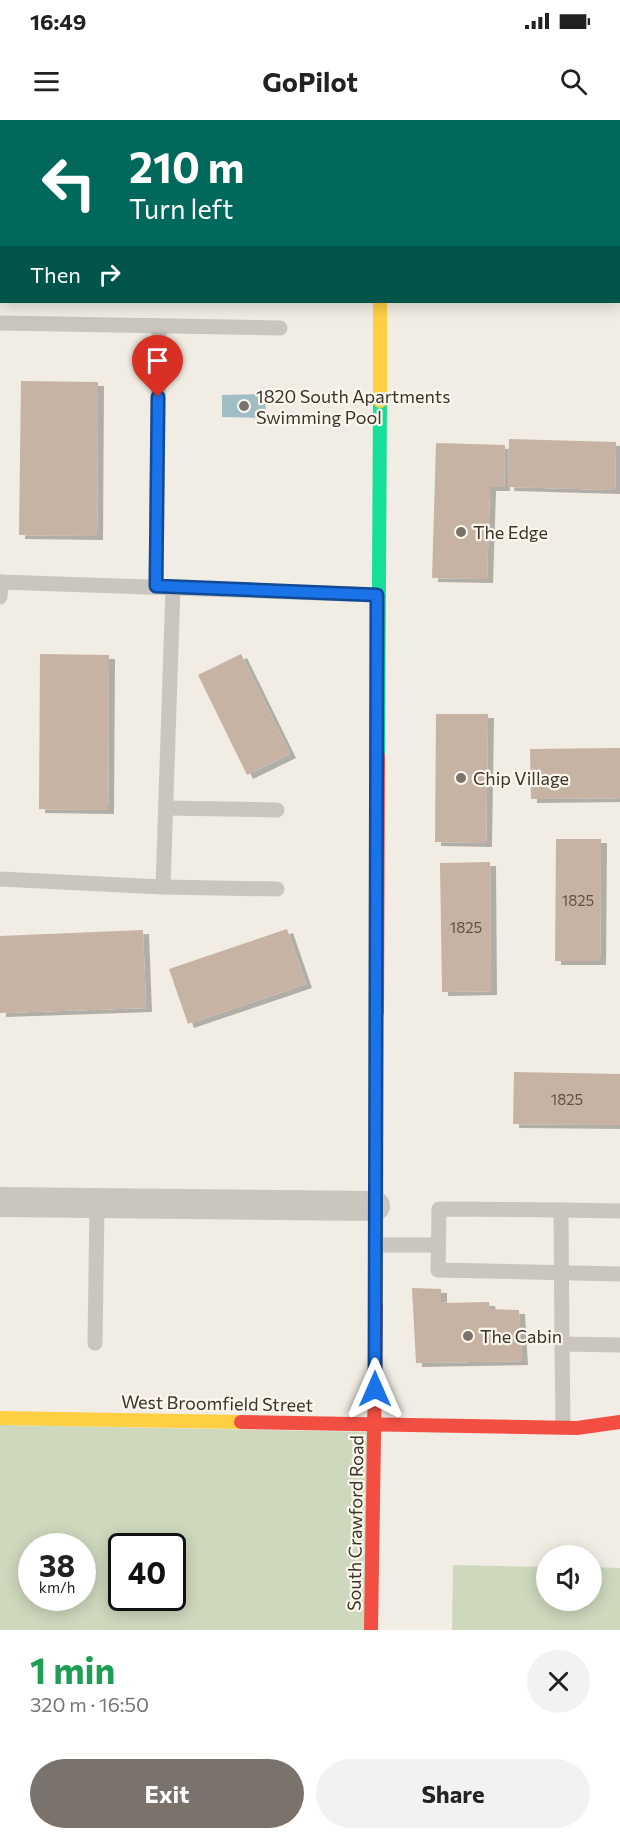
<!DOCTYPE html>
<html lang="en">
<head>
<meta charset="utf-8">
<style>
  body { margin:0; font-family:Commissioner,sans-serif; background:#f2f2f2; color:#222; height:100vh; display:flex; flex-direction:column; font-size:22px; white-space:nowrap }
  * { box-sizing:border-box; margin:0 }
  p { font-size:20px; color:#767676 }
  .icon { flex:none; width:33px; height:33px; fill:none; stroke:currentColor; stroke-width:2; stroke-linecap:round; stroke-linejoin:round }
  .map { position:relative; height:1510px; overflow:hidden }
  .sheet { display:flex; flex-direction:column; background:#fff; flex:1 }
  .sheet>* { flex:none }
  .top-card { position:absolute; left:0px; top:0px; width:621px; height:183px; box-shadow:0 3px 15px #0003; background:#00695c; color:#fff; overflow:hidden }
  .fabs { position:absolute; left:536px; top:1425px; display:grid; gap:12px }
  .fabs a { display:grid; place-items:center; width:66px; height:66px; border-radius:50%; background:#fff; box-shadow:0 3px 15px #0003; font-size:30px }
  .speed { position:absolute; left:18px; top:1413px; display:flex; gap:12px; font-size:30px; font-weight:700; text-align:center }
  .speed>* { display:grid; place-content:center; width:78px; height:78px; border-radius:50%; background:#fff; box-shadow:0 3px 15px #0003; line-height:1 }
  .speed small { font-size:15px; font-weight:400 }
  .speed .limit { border:3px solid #111; border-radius:9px; background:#fff; color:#111 }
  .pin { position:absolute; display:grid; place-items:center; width:51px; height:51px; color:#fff; margin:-62px -26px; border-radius:50% 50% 50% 0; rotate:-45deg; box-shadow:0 0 6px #0007 }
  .pin .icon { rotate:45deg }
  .me { position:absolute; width:66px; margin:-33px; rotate:0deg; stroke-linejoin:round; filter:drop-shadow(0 0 4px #0008) }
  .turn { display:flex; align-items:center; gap:21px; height:126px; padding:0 30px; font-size:27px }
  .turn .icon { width:78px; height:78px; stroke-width:2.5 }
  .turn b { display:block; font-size:42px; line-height:51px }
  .then { display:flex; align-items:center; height:57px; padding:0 30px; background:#0003; gap:12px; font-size:22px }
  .round { display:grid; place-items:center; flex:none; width:63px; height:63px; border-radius:32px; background:#f2f2f2 }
  .overview { display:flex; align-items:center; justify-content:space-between; height:102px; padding:0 30px }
  h1 { font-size:36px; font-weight:700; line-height:45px; color:#1e9e55 }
  .cta { display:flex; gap:12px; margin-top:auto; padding:12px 30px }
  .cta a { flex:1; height:69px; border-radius:36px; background:#7b736b; color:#fff; font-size:24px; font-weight:700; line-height:69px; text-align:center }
  .cta a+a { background:#f2f2f2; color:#222 }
  .status { display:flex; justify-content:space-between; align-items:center; height:42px; padding:0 30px; background:#fff; direction:ltr }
  .status svg { height:16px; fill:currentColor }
  header { display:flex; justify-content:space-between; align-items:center; height:78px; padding:0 30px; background:#fff; font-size:27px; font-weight:700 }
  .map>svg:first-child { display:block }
</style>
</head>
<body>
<div class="status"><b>16:49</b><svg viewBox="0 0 49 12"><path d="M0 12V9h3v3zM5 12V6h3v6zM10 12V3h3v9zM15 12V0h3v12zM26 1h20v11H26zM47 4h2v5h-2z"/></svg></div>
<header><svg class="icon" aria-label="menu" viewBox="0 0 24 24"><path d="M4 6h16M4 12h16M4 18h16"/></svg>GoPilot<svg class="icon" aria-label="search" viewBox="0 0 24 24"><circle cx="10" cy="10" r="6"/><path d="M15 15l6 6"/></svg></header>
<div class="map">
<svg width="620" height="1510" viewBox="0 0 620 1510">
  <defs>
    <filter id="shadow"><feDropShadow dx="6" dy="4" stdDeviation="0" flood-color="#0004"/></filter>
  </defs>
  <rect width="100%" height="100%" fill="#f1ede4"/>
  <!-- green -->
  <g fill="#ced8bd" fill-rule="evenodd">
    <path d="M0,1305L377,1312L373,1510H0ZM32,1426H82V1478H32ZM122,1426H172V1478H122Z"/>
    <path d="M453,1445L546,1447V1480H591V1447L620,1448V1510H452Z"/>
  </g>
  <!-- water -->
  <path fill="#9ebec4" d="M266,274L265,298L222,297V275Z"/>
  <!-- building -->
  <g fill="#c6b3a4" filter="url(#shadow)">
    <path d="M21,261L98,262L97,416L19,415Z"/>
    <path d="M509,319L616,322L615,370L508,367Z"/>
    <path d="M436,323L505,325L504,367H490L487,459L432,458Z"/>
    <path d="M40,534L109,535L108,690L39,689Z"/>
    <path d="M241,534L290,634L247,655L198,555Z"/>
    <path d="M436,594H488L486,723L435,722Z"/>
    <path d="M620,628V678L531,679L530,629Z"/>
    <path d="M556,719H601L600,841H555Z"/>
    <path d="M490,742L491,871L442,872L440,743Z"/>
    <path d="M287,809L306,864L188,904L169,849Z"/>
    <path d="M143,810L146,888L0,893V816Z"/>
    <path d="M514,952L620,954V1005L513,1004Z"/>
    <path d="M412,1168L441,1169V1183L489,1182L490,1189L519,1190L522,1241L416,1243Z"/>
  </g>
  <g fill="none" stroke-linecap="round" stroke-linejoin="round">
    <!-- lane -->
    <g stroke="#cac5bd" stroke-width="15">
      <path d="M0,203L280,208"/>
      <path d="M0,462L377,475"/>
      <path d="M156,466L159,206"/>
      <path d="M0,477L1,462"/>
      <path d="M166,688L277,690"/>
      <path d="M0,759L163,767L173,467"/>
      <path d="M163,767L277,769"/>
      <path d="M561,1090L439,1089L438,1150L620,1154"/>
      <path d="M375,1125H437"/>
      <path d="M95,1223L97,1084"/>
      <path d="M562,1224L561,1090L620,1091"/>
      <path d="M563,1307L562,1224L620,1225"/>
    </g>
    <!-- street -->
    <path stroke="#cac5bd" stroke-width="30" d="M0,1082L375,1086"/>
    <!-- fast -->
    <path stroke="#16e098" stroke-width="14" d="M378,636L380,281"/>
    <!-- slow -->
    <g stroke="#ffcf43" stroke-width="14">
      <path d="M381,0V2"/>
      <path d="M380,281V182"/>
      <path d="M376,1186L377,892"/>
      <path d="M0,1298L241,1302"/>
    </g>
    <!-- jam -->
    <g stroke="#f24e42" stroke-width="14">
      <path d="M377,892L378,636"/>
      <path d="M241,1302L577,1308L620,1302"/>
      <path d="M371,1510L376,1186"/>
    </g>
  </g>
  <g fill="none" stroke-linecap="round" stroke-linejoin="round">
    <defs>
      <path id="route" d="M158,277L156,466L377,475L375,1269"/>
    </defs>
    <!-- route casing -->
    <use href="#route" stroke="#114b97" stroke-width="15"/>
    <!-- route -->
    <use href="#route" stroke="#1a73e8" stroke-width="10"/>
  </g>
  <!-- markers -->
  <g fill="#7b736b" stroke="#fcf7ed" stroke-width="2">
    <circle cx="244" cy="286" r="6"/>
    <circle cx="461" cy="412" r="6"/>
    <circle cx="461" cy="658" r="6"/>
    <circle cx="468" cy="1216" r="6"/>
  </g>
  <g text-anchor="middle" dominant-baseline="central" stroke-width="4.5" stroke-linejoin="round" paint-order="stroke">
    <!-- number labels -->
    <g font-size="15" fill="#5e5248">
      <text x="578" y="780">1825</text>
      <text x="466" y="807">1825</text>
      <text x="567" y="979">1825</text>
    </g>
    <!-- poi labels -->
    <g font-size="18" fill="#3c322a" stroke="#fcf7ed" text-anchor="start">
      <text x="256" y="276">1820 South Apartments<tspan x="256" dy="21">Swimming Pool</tspan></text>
      <text x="473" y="412">The Edge</text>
      <text x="473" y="658">Chip Village</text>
      <text x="480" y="1216">The Cabin</text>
    </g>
    <!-- street labels -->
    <g font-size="18" fill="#3c322a" stroke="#fcf7ed">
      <text transform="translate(217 1283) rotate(1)">West Broomfield Street</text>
      <text transform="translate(355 1403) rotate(-89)">South Crawford Road</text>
    </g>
  </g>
</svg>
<div class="fabs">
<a><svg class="icon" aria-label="sound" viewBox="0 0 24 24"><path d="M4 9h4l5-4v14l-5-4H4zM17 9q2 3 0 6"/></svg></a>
</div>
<div class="speed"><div>38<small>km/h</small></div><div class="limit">40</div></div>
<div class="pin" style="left:158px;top:277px;background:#d93025"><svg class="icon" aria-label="arrive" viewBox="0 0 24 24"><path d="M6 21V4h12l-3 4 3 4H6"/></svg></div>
<svg class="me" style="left:375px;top:1269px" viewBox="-20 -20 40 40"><path d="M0-17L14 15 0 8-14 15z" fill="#1a73e8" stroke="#fff" stroke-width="4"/></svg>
<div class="top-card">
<div class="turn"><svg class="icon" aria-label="left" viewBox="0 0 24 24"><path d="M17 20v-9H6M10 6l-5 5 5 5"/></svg><div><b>210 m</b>Turn left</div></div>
<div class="then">Then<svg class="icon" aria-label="right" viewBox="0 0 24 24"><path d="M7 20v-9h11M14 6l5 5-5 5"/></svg></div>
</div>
</div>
<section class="sheet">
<div class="overview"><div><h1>1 min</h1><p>320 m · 16:50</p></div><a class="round"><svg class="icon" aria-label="close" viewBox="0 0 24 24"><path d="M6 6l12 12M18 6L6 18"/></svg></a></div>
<div class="cta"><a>Exit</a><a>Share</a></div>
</section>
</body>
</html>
